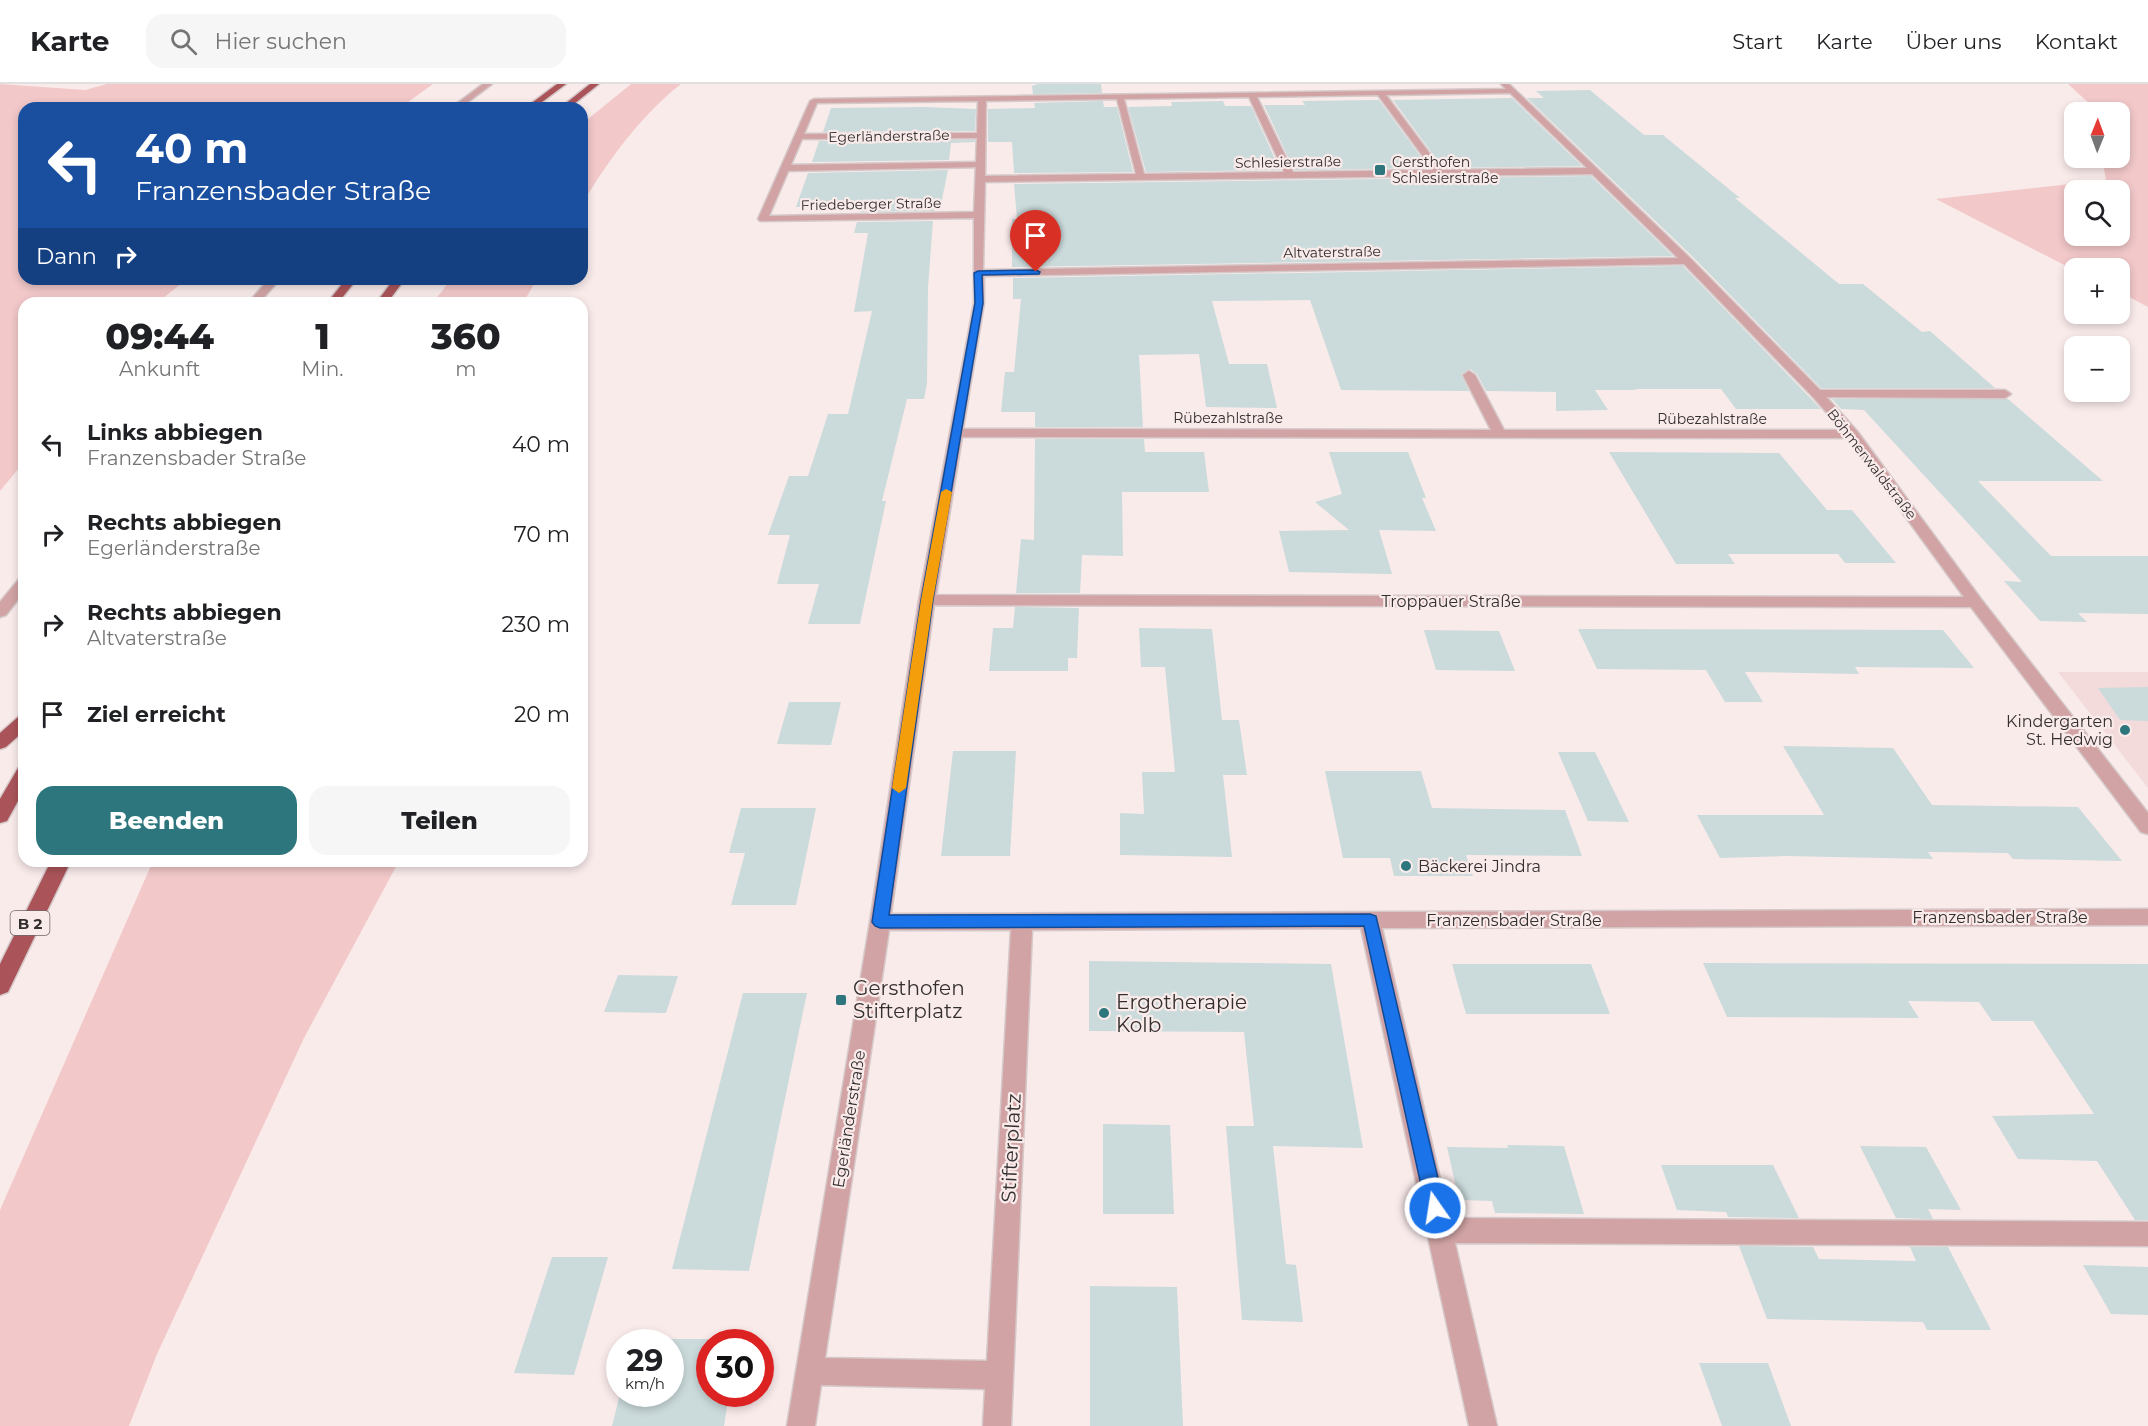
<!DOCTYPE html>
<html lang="de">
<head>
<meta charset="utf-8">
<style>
  body { margin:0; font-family:Montserrat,sans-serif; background:#f6f6f6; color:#202124; height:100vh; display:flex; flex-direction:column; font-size:22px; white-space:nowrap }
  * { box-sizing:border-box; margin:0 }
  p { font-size:20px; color:#757577 }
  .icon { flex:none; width:33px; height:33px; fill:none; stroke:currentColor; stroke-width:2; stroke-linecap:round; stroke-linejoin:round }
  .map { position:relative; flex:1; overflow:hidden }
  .sheet { position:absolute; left:18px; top:213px; width:570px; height:570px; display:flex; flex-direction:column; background:#fff; border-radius:18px; box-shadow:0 3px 9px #0003 }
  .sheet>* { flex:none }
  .top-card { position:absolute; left:18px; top:18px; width:570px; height:183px; border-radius:18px; box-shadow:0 3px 9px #0003; background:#1a4fa0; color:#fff; overflow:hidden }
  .needle { width:39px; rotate:1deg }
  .buttons { position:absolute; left:2064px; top:18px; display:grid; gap:12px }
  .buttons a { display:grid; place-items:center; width:66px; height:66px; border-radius:12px; background:#fff; box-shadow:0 3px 9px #0003; font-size:30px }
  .speed { position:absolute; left:606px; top:1245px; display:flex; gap:12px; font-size:30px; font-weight:700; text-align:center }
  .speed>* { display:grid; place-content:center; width:78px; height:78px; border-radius:50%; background:#fff; box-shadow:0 3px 9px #0003; line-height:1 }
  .speed small { font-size:15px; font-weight:400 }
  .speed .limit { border:9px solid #d22; background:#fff; color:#111 }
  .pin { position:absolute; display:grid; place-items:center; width:51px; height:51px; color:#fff; margin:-62px -26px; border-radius:50% 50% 50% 0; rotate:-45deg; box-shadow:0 0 6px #0007 }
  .pin .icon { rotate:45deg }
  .me { position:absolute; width:66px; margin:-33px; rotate:347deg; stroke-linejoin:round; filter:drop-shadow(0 0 4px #0008) }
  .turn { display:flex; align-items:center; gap:21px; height:126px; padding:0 18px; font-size:27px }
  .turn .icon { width:78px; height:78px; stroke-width:2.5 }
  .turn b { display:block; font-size:42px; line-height:51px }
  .then { display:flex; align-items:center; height:57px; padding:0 18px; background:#0003; gap:12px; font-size:22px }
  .eta { display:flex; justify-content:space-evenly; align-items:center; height:102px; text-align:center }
  .eta b { font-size:36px; font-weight:800; line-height:42px }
  .action { display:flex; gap:12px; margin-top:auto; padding:12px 18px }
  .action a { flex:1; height:69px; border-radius:18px; background:#2d767e; color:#fff; font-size:24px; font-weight:800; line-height:69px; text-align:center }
  .action a+a { background:#f6f6f6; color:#202124 }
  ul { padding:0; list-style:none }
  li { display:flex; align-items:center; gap:18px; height:90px; padding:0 18px }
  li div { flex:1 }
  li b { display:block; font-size:22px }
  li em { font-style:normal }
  header { display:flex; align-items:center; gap:36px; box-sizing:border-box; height:84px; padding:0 30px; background:#fff; border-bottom:2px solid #e0e0e0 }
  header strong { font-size:28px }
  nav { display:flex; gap:33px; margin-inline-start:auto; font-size:21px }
  .search { width:420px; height:54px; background:#f6f6f6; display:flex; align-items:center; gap:15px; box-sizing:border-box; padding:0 21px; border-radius:18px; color:#757577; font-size:22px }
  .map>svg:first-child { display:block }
</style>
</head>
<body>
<header>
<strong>Karte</strong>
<div class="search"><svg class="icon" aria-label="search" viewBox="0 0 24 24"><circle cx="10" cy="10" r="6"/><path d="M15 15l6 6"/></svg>Hier suchen</div>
<nav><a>Start</a><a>Karte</a><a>Über uns</a><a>Kontakt</a></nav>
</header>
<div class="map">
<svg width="2148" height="1342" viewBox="0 0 2148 1342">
  <rect width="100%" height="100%" fill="#faebeb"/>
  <!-- built -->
  <path fill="#f3dbdc" d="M2058,588H2148V704Z"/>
  <!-- green -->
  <g fill="#f2c8c9" fill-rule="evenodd">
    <path d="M0,0L85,6L107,0H433L400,24H24V195H187L157,219H24V378L0,407Z"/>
    <path d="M631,0H681C641,31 608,77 582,120V40Z"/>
    <path d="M2068,0H2148V223L2120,208V184L2074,186L1936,115L2106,96L2102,74H2120V28H2093L2092,22ZM2120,106V152H2074V106Z"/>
    <path d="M451,195H537L523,219H433Z"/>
    <path d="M153,777H399L304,954L157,1270L129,1342H0V1126Z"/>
  </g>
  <!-- building -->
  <g fill="#cbdadb">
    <path d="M1038,0H1101L1102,9L1033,10L1032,2Z"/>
    <path d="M1590,6L1644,51H1663L1740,114H1735L1839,200H1863L1922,248L1930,247L1995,304H1821L1693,173L1527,14H1544L1536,7Z"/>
    <path d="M1512,14L1582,82L1443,84L1393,16Z"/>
    <path d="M1379,16L1429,84L1294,86L1264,21H1305L1302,17Z"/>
    <path d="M1103,17L1104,23H1117L1133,88L1014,89L1012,58H988V25L1035,24L1034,19Z"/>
    <path d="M1223,17L1225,22H1251L1280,86L1146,88L1128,23L1172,22L1171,18Z"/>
    <path d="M925,23L976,25L975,47L823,48L831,24Z"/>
    <path d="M975,56V58L951,59L949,76L812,78L819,57Z"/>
    <path d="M948,86L941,120L934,121V127L860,128L861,122L796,123L808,89Z"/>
    <path d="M1591,92L1673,172L1012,183V135H1017L1014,100Z"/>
    <path d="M933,137L928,203L927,299L924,315H907L882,417H886L860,540H808L819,500H777L790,451H768L789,392H808L828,330H848L872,227L854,228L868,149H854L857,138Z"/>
    <path d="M1683,182L1821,325H1736L1721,305H1635L1636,306H1595L1608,326L1556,327V308L1486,307L1477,290L1470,285L1461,290L1469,307L1341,306L1310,216L1212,217L1229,280H1267L1277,324L1206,323L1199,270L1139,271L1143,343H1035V328H1001L1005,288H1014L1021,215H1013V194Z"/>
    <path d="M1832,315H2008L2103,397H1978L2051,472H2148V530L2078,529L2087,538L2040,537L2004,497L2022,498L1864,326L1841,325Z"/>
    <path d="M1035,355H1144L1145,368H1204L1209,408H1122L1123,472L1082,471L1080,509H1016L1021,455L1034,456Z"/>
    <path d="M1329,368H1408L1426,414H1422L1436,447L1379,446L1392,490L1289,488L1279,447L1349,446L1315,418L1342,410Z"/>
    <path d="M1609,368L1779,369L1827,426H1852L1896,479H1845L1838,470H1728L1735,480H1676Z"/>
    <path d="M1015,523L1079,524L1077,574H1068V587H989L993,544H1013Z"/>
    <path d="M1139,544L1212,545L1222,636H1239L1247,691H1223L1232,773L1120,771V729L1144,730L1142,688H1175L1165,583H1141Z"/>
    <path d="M1578,545L1943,546L1974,584L1855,583L1859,590L1745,588L1763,618H1725L1706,586L1597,585Z"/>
    <path d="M1424,546L1499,547L1515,587L1436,586Z"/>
    <path d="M2148,603V637L2120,636L2098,604Z"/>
    <path d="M789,618H841L831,661L777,660Z"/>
    <path d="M1783,662L1893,664L1932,721L2078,723L2122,777L2013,775L2008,769L1928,768L1933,775L1785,772L1720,774L1697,731H1824Z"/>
    <path d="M953,667H1016L1010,772H941Z"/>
    <path d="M1558,668H1595L1629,738L1588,737Z"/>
    <path d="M1325,687H1421L1432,724L1565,726L1582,772L1466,771L1473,792H1394L1390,774H1343Z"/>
    <path d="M741,724H816L796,821H731L745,769H729Z"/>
    <path d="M1089,877L1331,880L1363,1064L1273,1062L1286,1180L1296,1181L1303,1238L1242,1236L1226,1042H1254L1244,948L1089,947Z"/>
    <path d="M1703,879L2148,880V1136H2135L2097,1077L2018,1075L1992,1032L2094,1030L2033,937H1992L1979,918L1908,917L1919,934L1727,933Z"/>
    <path d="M1452,880H1591L1610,930H1466Z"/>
    <path d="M618,891L678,892L666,929L604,928Z"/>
    <path d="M743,909H807L749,1187L672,1185Z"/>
    <path d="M1103,1040L1170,1041L1174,1130H1103Z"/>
    <path d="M1507,1061L1564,1062L1584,1130L1495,1129L1492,1117L1459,1116L1447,1063L1508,1064Z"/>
    <path d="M1860,1062L1926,1063L1961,1126L1928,1125L1933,1135L1896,1134Z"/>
    <path d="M1661,1081H1773L1799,1134L1728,1133L1726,1128L1677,1126Z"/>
    <path d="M1739,1162L1813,1163L1819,1175L1916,1177L1910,1163H1948L1991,1246H1927L1923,1238L1767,1235Z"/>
    <path d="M552,1173H608L574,1291L514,1289Z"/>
    <path d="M2083,1181L2148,1183V1231L2111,1230Z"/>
    <path d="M1090,1202L1177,1203L1183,1342H1090Z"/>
    <path d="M643,1255H739L738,1258H710V1310H729L724,1342H612L620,1310H670V1258H639Z"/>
    <path d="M1699,1279H1768L1791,1342H1722Z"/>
  </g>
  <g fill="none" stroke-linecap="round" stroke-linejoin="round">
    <defs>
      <g id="service">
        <path d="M981,78L985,81L984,83L786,87L782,84L786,81Z"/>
        <path d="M1817,306H2005L2011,310L2005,314L1813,313L1811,310L1813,307Z"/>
      </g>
      <path id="minor" d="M1501,0H1509L1691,175L1821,307L1857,347L1981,515L2148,729V750L2141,748L1971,523L934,521L891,830L2148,825V841L1382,844L1449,1134L2148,1138V1162L1455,1159L1497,1342H1469L1361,844L1032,846L1011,1342H983L985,1305L821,1301L815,1342H787L870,838L919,516L974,219V134L760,137L758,135L810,17L814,15L1506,5ZM1510,9L1587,84L1442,86L1386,11ZM1378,11L1433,86L1293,88L1257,13ZM1249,13L1284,88L1144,90L1124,15ZM1117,15L1136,90L985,92L986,17ZM978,17L977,49L804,50L817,19ZM977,54L974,128L769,132L802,55ZM1592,90L1678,174L983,186L985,98ZM1684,180L1813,313L1842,346H1504L1475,291L1469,287L1463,291L1491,346L963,345L984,219V192ZM962,353L1848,354L1964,513L936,511ZM889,846H1011L987,1277L825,1274Z"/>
      <g id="tertiary">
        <path d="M483,0H492L460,24H451Z"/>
        <path d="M269,195H280L259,219H248Z"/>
        <path d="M24,493V508L6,531L0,533V518L19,495Z"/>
      </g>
      <g id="trunk">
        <path d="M557,0H566L534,24H525Z"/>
        <path d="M590,0H599L569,24H560Z"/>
        <path d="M346,195H357L338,219H327Z"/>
        <path d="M394,195H405L387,219H376Z"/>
        <path d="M24,631V647L6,663L0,665V649L18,633Z"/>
        <path d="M24,683V706L7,737L0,739V715L18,684Z"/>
        <path d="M51,777H71L8,908L0,911V880Z"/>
      </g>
    </defs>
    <!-- service casing -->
    <use href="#service" stroke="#d6c9c9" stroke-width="3"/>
    <!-- minor casing -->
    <use href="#minor" stroke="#d6c9c9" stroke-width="3"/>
    <!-- tertiary casing -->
    <use href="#tertiary" stroke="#d6c9c9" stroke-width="3"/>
    <!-- trunk casing -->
    <use href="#trunk" stroke="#d6c9c9" stroke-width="3"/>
    <!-- service -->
    <use href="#service" fill="#d1a3a4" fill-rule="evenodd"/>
    <!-- minor -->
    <use href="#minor" fill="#d1a3a4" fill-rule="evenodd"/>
    <!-- tertiary -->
    <use href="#tertiary" fill="#d1a3a4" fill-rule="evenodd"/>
    <!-- trunk -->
    <use href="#trunk" fill="#aa545a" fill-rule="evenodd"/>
  </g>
  <!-- route -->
  <path fill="#1a73e8" stroke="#114b97" stroke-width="1.5" d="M1036,186L1040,188L1039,190L982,191L983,219L933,516L889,831L1370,830L1376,832L1445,1124L1442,1131L1435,1133L1428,1131L1426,1124L1364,842L880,844L875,842L872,838L921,516L975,219L974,189L978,187Z"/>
  <!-- slow -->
  <path fill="#f59e0b" d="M946,405L952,408L933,516L906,704L899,709L892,704L921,516L941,408Z"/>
  <!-- markers -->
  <g fill="#2d767e" stroke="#faebeb" stroke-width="2">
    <rect x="1374" y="80" width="12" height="12" rx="3"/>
    <circle cx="2125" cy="646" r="6"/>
    <circle cx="1406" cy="782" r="6"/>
    <rect x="835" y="910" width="12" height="12" rx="3"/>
    <circle cx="1104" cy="929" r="6"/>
  </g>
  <g text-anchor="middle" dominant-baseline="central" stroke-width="4.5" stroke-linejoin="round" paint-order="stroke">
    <!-- far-street labels -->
    <g font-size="14" fill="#342f2f" stroke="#faebeb">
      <text transform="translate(889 52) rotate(-1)">Egerländerstraße</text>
      <text transform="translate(1288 78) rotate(-1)">Schlesierstraße</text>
      <text transform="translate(871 120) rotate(-1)">Friedeberger Straße</text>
      <text transform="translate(1332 168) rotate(-1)">Altvaterstraße</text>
      <text x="1228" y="334">Rübezahlstraße</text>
      <text x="1712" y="335">Rübezahlstraße</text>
      <text transform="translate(1872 380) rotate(52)">Böhmerwaldstraße</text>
    </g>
    <!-- far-poi labels -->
    <g font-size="14" fill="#342f2f" stroke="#faebeb" text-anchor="start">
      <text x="1392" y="78">Gersthofen<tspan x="1392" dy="16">Schlesierstraße</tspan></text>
    </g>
    <!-- shield labels -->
    <rect fill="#faebeb" stroke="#6f6767" stroke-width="1.5" x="10.5" y="827" width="39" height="24" rx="4.5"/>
    <g font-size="15" font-weight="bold" fill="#342f2f">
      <text x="30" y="839">B 2</text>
    </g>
    <!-- street labels -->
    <g font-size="16" fill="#342f2f" stroke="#faebeb">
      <text x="1451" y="517">Troppauer Straße</text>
      <text x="2000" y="833">Franzensbader Straße</text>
      <text x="1514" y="836">Franzensbader Straße</text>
      <text transform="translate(849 1035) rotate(-81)">Egerländerstraße</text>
    </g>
    <!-- poi labels -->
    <g font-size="16" fill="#342f2f" stroke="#faebeb" text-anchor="end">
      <text x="2113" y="637">Kindergarten<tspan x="2113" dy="18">St. Hedwig</tspan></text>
      <text x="1418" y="782" text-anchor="start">Bäckerei Jindra</text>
    </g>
    <!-- near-poi labels -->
    <g font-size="20" fill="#342f2f" stroke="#faebeb" text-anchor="start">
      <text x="853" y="904">Gersthofen<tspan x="853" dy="23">Stifterplatz</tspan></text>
      <text x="1116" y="918">Ergotherapie<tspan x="1116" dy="23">Kolb</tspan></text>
    </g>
    <!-- near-street labels -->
    <g font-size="20" fill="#342f2f" stroke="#faebeb">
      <text transform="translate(1011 1064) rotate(-87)">Stifterplatz</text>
    </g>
  </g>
</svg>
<div class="buttons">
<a><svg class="needle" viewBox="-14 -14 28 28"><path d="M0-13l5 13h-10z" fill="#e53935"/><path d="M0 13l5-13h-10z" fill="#757577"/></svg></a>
<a><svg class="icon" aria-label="search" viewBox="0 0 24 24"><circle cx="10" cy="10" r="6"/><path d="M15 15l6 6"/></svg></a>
<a>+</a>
<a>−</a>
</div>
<div class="speed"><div>29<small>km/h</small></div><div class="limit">30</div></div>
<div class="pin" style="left:1036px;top:188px;background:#d93025"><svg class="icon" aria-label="arrive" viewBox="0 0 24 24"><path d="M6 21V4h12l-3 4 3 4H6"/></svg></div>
<svg class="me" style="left:1435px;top:1124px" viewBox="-20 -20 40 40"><circle r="17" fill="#1a73e8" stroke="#fff" stroke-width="3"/><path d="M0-11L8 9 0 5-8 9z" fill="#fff"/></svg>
<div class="top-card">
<div class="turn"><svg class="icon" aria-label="left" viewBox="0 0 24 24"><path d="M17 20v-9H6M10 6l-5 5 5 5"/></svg><div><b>40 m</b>Franzensbader Straße</div></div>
<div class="then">Dann<svg class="icon" aria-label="right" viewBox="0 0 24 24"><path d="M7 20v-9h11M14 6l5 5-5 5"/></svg></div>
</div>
<section class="sheet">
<div class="eta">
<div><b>09:44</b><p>Ankunft</p></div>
<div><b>1</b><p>Min.</p></div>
<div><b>360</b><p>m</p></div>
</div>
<ul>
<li><svg class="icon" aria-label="left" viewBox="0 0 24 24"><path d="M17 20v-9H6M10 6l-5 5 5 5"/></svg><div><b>Links abbiegen</b><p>Franzensbader Straße</p></div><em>40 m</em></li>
<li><svg class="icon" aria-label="right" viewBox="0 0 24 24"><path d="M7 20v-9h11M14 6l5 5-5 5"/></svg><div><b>Rechts abbiegen</b><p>Egerländerstraße</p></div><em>70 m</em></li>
<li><svg class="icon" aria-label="right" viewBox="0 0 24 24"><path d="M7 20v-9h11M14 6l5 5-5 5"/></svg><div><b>Rechts abbiegen</b><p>Altvaterstraße</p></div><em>230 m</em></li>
<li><svg class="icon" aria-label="arrive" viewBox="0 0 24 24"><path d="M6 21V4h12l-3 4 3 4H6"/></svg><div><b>Ziel erreicht</b></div><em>20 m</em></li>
</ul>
<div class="action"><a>Beenden</a><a>Teilen</a></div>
</section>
</div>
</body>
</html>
